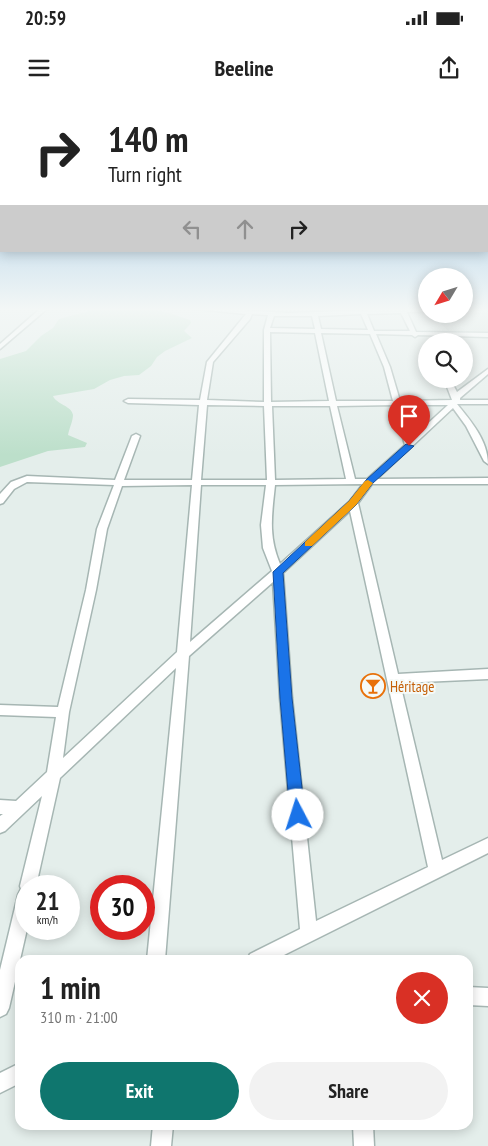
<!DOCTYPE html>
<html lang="en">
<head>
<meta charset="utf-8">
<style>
  body { margin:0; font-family:"PT Sans Narrow",sans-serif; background:#f2f2f2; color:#222; height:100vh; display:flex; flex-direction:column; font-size:19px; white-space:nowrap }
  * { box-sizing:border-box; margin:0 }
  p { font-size:16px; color:#767676 }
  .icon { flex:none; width:28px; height:28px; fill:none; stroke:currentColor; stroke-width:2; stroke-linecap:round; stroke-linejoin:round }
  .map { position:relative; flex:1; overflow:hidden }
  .panel { position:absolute; left:15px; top:855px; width:458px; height:175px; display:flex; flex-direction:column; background:#fff; border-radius:15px; box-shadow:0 2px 12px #0003 }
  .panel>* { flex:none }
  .hud { position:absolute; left:0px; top:0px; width:489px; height:152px; box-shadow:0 2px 12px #0003; background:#fff; color:#222; overflow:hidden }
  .needle { width:32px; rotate:232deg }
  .fabs { position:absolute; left:418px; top:168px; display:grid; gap:10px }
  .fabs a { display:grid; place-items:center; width:55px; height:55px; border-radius:50%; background:#fff; box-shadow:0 2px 12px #0003; font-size:25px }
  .speed { position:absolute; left:15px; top:775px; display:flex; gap:10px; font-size:25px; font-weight:700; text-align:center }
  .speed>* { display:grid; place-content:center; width:65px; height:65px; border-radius:50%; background:#fff; box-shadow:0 2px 12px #0003; line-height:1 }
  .speed small { font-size:12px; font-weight:400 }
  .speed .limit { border:8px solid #d22; background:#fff; color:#111 }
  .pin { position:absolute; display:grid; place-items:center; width:42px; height:42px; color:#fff; margin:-51px -21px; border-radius:50% 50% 50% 0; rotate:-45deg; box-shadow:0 0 5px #0007 }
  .pin .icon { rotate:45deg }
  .me { position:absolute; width:55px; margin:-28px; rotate:355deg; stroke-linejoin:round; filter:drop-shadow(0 0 4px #0008) }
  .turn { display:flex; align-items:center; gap:18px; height:105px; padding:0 25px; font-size:22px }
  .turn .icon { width:65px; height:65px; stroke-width:2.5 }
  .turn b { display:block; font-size:35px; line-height:42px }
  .lanes { display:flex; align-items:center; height:48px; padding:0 25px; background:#0003; justify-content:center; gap:25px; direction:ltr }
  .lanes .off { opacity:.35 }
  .round { display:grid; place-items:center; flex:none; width:52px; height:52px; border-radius:26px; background:#f2f2f2 }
  .overview { display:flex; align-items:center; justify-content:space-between; height:85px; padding:0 25px }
  h1 { font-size:30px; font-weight:700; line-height:38px }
  .action { display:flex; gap:10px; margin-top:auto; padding:10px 25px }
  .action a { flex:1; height:58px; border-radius:30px; background:#0f766e; color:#fff; font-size:20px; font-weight:700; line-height:58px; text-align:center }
  .action a+a { background:#f2f2f2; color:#222 }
  .status { display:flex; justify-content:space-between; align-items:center; height:35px; padding:0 25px; background:#fff; direction:ltr }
  .status svg { height:14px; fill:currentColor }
  header { display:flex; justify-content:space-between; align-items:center; height:65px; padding:0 25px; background:#fff; font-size:22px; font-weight:700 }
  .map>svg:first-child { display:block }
</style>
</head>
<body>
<div class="status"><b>20:59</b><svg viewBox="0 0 49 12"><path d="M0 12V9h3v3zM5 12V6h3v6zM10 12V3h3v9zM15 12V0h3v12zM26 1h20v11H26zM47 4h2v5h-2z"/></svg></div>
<header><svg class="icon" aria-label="menu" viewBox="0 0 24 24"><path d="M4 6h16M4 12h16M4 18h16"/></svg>Beeline<svg class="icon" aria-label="share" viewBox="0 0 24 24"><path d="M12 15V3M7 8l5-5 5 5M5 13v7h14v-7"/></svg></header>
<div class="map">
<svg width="488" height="1046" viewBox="0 0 488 1046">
  <rect width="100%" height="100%" fill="#e4eeeb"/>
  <!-- built -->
  <path fill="#d2deda" d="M464,210H488V234L450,233L432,214H464Z"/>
  <!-- green -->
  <path fill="#bcdfca" d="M93,210H154L166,212L190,220L191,223L184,231L192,238L165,251L157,257L151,266L139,275L124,276L110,280L94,289L53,296C56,304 72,306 73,315C73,321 69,329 68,335L87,343L85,347L48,351L0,367V259L26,251L41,236L53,228L59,219Z"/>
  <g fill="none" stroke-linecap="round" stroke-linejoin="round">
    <defs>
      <g id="minor">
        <path d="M41,208H48L0,249V244Z"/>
        <path d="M185,208H215L288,213L426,208V212H407L416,232L488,233V237L418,235L415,237L412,235L376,234L390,267L400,301L452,300L444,279H450L457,292L488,269V274L460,298V300H488V304H457C471,321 488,341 488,364L484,361L466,326L453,308L377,379L488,378V384H372L358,403L398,574L488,569V579L400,583L442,760L488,738V753L274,860H247L250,854L300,829L280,598L273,482L189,556L165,860H147L176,568L60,678L36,786H26L27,829L9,908L6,914L0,917V870L18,795L21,789L20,786L42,696L5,731L0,733V716L3,714H0V700L16,701L47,672L56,617L0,615V605L58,607L86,490L97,429L114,385L27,382L14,389L3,403L0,404V394L11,382L27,376L115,380L132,336L136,334L140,336L124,380H192L199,305L128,303L124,301L128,299L200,300L207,262L246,214ZM401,213L410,231H374L367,214ZM252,214L268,215L264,230V302L207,300L213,262L250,219ZM361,214L368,230L321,229L318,216ZM274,216H312L315,229L270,228ZM270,232L315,233L329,301L271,302ZM321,233L370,234L384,267L393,301H336ZM207,305L264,306L267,380H201ZM394,305L405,345L367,379H355L337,306ZM401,305H448L411,339ZM272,306H330L346,379L275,380ZM363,384L350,401L280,464C268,436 272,414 275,385ZM192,385L177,552L63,658L69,612L96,490L107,429L122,386ZM201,385H266L261,425L263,448L272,471L190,542ZM350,411L428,767L316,821L292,598L283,473Z"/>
        <path d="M464,208H471L464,210Z"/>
        <path d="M468,887L488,888V906L468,905Z"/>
        <path d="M20,963V983L0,993V973Z"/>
        <path d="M153,1025H173L171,1046H151Z"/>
        <path d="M353,1025H373L374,1046H354Z"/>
      </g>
    </defs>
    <!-- minor casing -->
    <use href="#minor" stroke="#a6b6b3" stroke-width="3"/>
    <!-- minor -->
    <use href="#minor" fill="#fff" fill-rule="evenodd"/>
  </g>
  <!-- sky -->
  <linearGradient id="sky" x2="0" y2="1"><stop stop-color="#83b8e0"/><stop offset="0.59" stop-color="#f3f7f6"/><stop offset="1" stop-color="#f3f7f6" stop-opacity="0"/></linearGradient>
  <rect width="488" height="355" fill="url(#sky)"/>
  <!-- route -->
  <path fill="#1a73e8" stroke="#114b97" d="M406,344L414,346L373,383L356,405L283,473L292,598L305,715L303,720L298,722L292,720L290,715L280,598L273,472L349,401L367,379Z"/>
  <!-- slow -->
  <path fill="#f59e0b" d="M368,380L373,383L356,405L312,446H305V442L349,401L365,381Z"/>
  <!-- icons -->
  <defs>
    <symbol id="bar-ring" viewBox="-11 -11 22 22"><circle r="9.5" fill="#f5faf8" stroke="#e8710a" stroke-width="1.5"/><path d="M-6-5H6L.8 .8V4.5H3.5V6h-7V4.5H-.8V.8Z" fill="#e8710a"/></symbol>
  </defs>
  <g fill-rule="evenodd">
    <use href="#bar-ring" x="359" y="572" width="28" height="28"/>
  </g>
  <g text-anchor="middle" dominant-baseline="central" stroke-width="4" stroke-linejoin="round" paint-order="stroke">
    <!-- food labels -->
    <g font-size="15" fill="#c56008" stroke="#f5faf8" text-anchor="start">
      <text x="390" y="586">Héritage</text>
    </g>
  </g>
</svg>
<div class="fabs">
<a><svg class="needle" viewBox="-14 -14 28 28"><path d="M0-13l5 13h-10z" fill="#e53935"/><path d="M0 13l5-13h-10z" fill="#767676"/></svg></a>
<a><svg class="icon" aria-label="search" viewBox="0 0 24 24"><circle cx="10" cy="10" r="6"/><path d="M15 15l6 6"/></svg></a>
</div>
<div class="speed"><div>21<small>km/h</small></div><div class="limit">30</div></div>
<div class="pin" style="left:409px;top:346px;background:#d93025"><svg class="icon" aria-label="arrive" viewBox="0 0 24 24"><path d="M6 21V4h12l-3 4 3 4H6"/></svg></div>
<svg class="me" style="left:298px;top:715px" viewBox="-20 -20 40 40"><circle r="19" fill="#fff"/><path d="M0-13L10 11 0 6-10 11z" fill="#1a73e8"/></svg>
<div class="hud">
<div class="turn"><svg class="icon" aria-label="right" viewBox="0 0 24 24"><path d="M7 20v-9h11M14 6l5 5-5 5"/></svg><div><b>140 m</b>Turn right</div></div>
<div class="lanes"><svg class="icon off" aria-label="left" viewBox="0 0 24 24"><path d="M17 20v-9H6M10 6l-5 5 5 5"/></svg><svg class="icon off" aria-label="ahead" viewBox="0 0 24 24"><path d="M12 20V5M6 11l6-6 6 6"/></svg><svg class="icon" aria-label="right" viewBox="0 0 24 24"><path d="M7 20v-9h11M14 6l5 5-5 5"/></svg></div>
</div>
<section class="panel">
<div class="overview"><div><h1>1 min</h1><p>310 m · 21:00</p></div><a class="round" style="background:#d93025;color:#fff"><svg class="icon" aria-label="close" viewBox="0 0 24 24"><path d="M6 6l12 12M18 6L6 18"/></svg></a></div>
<div class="action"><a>Exit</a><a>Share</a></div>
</section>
</div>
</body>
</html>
